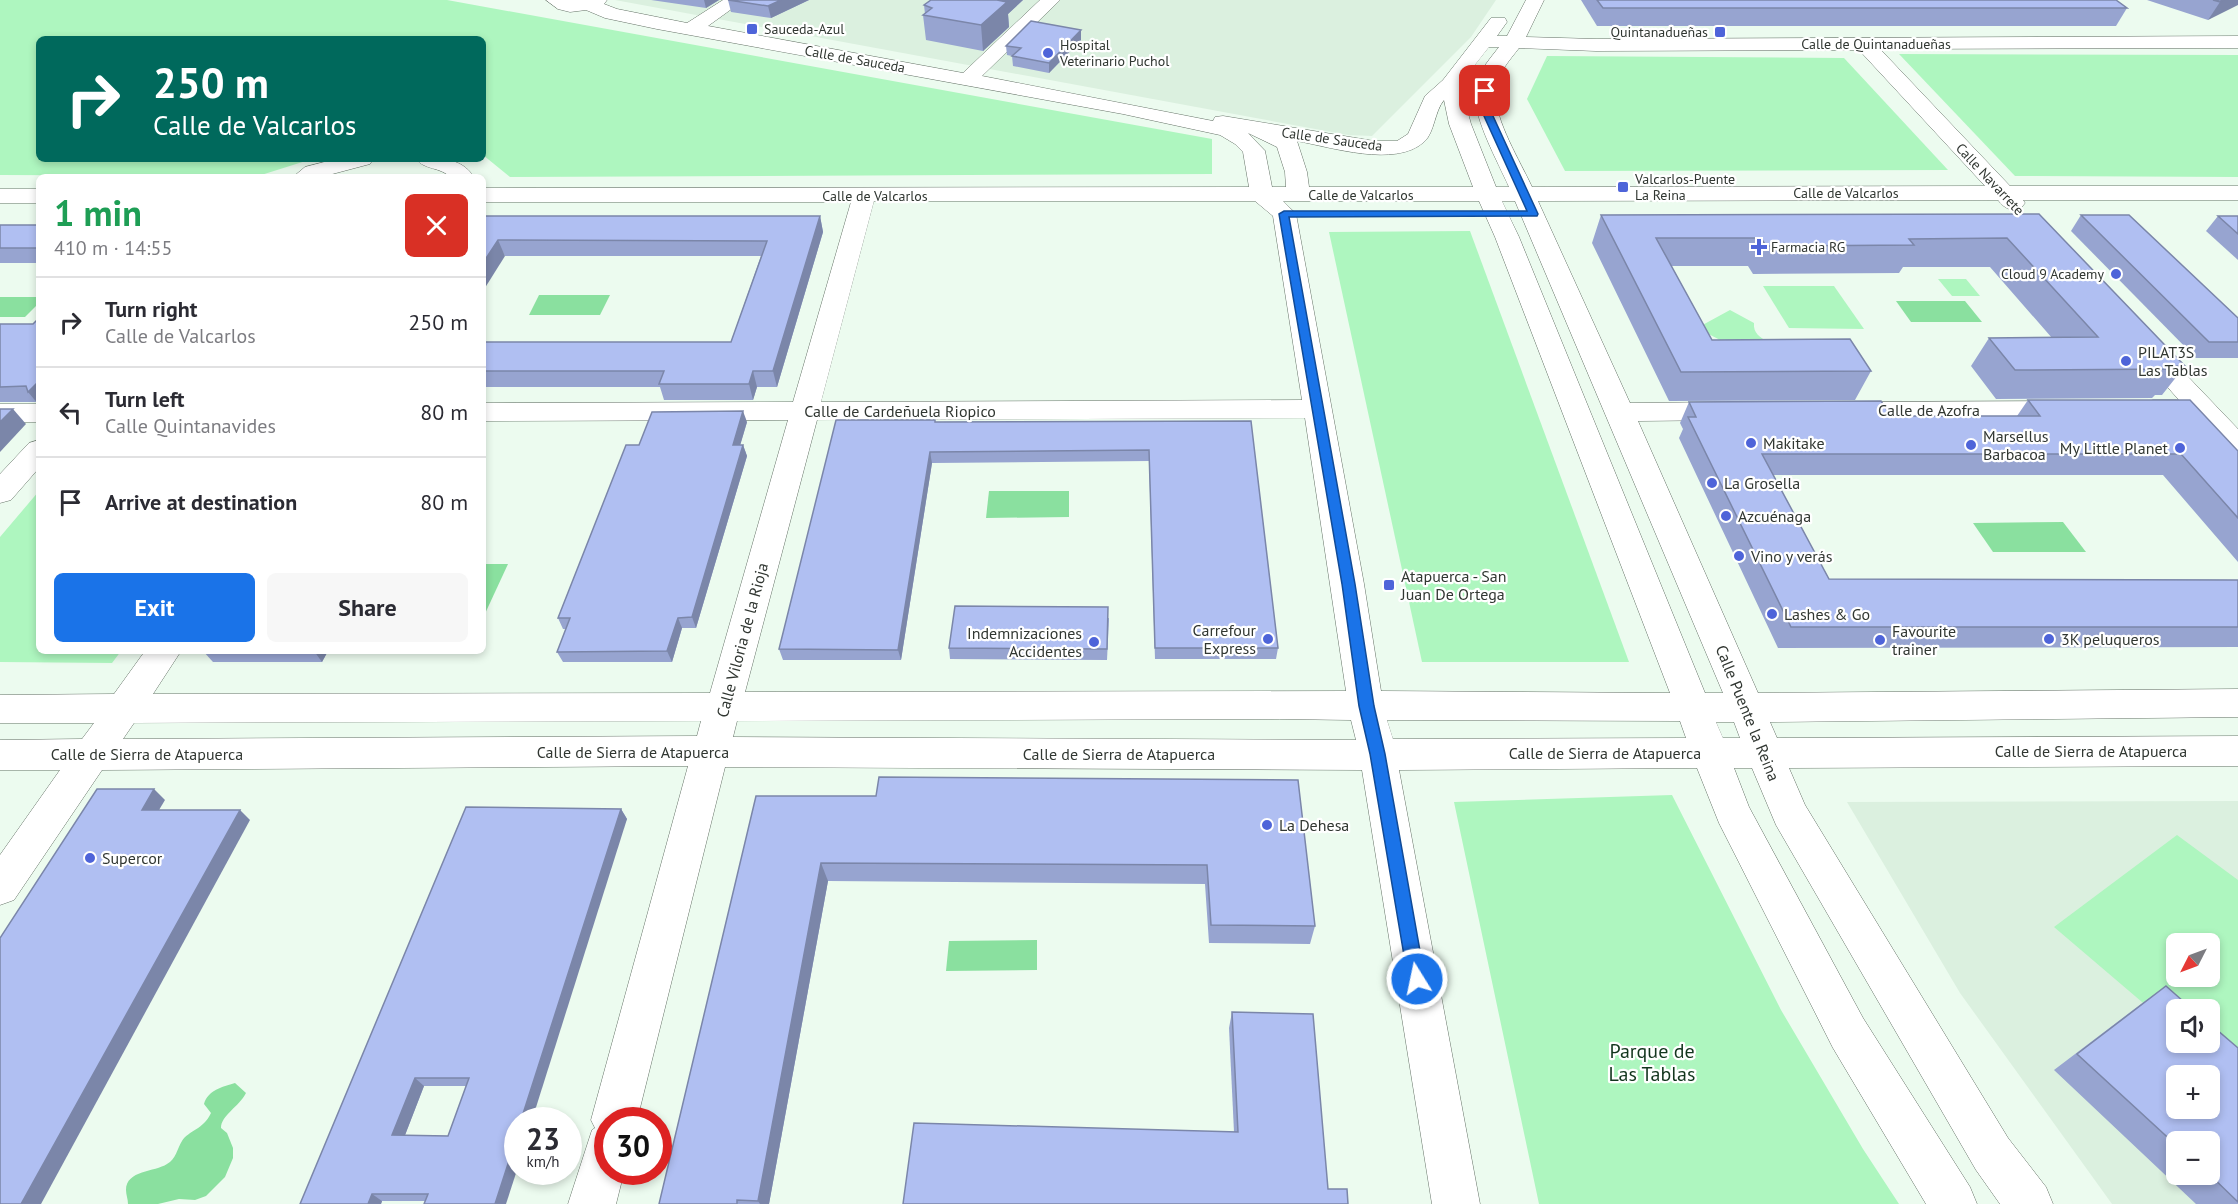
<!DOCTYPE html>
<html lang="en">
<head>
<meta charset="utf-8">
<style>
  body { margin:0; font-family:"PT Sans",sans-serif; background:#f7f7f7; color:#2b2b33; height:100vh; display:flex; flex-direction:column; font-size:22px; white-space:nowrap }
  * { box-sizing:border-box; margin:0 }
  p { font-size:20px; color:#7c7c81 }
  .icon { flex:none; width:33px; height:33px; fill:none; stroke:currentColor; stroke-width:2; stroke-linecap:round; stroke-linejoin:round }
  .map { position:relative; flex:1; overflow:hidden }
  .drawer { position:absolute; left:36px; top:174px; width:450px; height:480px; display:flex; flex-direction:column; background:#fff; border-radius:9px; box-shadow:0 3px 9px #0003 }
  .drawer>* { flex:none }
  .hud { position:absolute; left:36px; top:36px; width:450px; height:126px; border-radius:9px; box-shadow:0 3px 9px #0003; background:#00695c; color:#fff; overflow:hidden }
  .needle { width:39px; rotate:228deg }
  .fabs { position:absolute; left:2166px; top:933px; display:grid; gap:12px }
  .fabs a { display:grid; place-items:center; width:54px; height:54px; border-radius:9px; background:#fff; box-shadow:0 3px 9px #0003; font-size:30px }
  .speed { position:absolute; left:504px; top:1107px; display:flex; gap:12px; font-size:30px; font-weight:700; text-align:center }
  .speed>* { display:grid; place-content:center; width:78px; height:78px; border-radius:50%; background:#fff; box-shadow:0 3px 9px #0003; line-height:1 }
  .speed small { font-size:15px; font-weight:400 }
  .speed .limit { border:9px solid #d22; background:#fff; color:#111 }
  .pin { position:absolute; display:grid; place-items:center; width:51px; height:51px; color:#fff; margin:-26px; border-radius:12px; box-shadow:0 3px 9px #0006 }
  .me { position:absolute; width:66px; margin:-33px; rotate:350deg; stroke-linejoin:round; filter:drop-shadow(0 0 4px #0008) }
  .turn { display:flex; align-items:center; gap:21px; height:126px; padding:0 18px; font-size:27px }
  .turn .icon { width:78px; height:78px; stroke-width:2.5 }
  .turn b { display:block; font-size:42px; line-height:51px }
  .round { display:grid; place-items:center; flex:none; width:63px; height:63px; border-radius:9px; background:#f7f7f7 }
  .headline { display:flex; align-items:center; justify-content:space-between; height:102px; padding:0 18px }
  h1 { font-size:36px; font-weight:800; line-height:45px; color:#1e9e55 }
  .action { display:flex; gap:12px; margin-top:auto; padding:12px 18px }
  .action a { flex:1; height:69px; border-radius:9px; background:#1a73e8; color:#fff; font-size:24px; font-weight:800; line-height:69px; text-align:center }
  .action a+a { background:#f7f7f7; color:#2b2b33 }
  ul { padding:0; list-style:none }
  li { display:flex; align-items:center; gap:18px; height:90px; padding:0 18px; border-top:2px solid #e1e1e2 }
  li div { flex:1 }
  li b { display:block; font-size:22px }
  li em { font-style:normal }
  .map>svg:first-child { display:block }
</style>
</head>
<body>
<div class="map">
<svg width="2238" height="1204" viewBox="0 0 2238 1204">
  <rect width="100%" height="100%" fill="#ecfbef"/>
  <!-- built -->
  <g fill="#dbf0df" fill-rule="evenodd">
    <path d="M615,0H1496L1471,37L1372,136L1348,135Z"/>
    <path d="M2238,801V1204H2112L1960,993L1847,802ZM2176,944H2210V976H2176ZM2176,1010H2210V1042H2176ZM2176,1076H2210V1108H2176ZM2176,1142H2210V1174H2176Z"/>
  </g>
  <!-- green -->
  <g fill="#aef6bf" fill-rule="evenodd">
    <path d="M0,0H447L1212,139V174L510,177L483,155V39H39V159H312L258,176L0,175Z"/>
    <path d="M1899,54L2238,55V177L2015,176Z"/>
    <path d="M1547,56L1844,58L1948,170L1565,171L1527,99Z"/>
    <path d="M1470,231L1629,662H1422L1329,232Z"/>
    <path d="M1938,279H1966L1980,296H1952Z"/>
    <path d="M1763,286H1834L1864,329L1789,328Z"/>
    <path d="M1730,310L1754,323C1753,333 1760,338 1769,342H1724L1697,328Z"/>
    <path d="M39,491V651H121L112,663L0,662V537Z"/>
    <path d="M1672,795L1781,1010L1863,1149L1899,1204H1539L1454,802Z"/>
    <path d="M2177,835L2238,880V1083L2210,1042V1010H2176V1031L2054,927ZM2176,944H2210V976H2176Z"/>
  </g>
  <!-- water -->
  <g fill="#8ae09f">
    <path d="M539,295H610L600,315H529Z"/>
    <path d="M0,297H39V303L25,317H0Z"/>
    <path d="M1896,301H1965L1982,322H1911Z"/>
    <path d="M989,491H1069V517L986,518Z"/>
    <path d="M2063,522L2086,552H1993L1973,523Z"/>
    <path d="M483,564H508L483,618Z"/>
    <path d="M1037,940V970L946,971L949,941Z"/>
    <path d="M235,1083L246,1093C239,1107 221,1115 221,1128L227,1133L233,1148V1158L225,1177L206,1196L195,1200L179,1199L158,1204H128C128,1199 126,1195 126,1190C126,1170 155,1172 167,1164C176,1159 177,1149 182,1141C189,1130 203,1130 211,1113L204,1104C208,1090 222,1087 235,1083Z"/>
  </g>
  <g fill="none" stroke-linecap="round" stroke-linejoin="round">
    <defs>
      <g id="minor">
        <path d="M546,0H607L604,4L617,9L687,23L723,0H744L708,26L963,73L1040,0H1060L982,76L1213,121L1215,117L1223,116L1374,141H1397L1408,134L1425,96L1443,80L1491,18H1505L1507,22L1497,36H1507L1526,0H1544L1526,37L1596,39L2238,36V48L1880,49L2010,186H2238V200H2023L2025,203L2021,208C2010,211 2005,209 1998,200L1538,201L1630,403L1729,402L1739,405L1743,411L1739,417L1729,420L1638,421L1758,693L2238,689V717L1770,722L1777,738L2238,736V766L1789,768L1805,805L2008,1138L2046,1187L2053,1204H2000L1976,1170L1776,825L1752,768H1734L1749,807L1863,1018L1970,1187L1977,1204H1926L1833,1048L1719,823L1697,768L1399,770L1480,1204H1432L1362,770L725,767L637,1120H608V1172H624L616,1204H568L592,1130L595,1128L591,1120L688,766L102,770L14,900L0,905V855L60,770H0V740L82,739L94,723H0V695L114,694L145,651H181L153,694L710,693L788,420L483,421V403L793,402L851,202H483V188L1249,187L1243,152L1235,144L1220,135L1123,114L657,29L605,18L586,10L570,12L558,9ZM1489,47H1499C1489,60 1476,74 1475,91C1473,118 1498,162 1509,187H1496L1471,124L1460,84ZM1519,48L1596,51L1859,50L1985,186L1532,187C1520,161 1495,121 1495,92C1496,75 1509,61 1519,48ZM1444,100L1449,124L1473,187H1309L1307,172L1297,141C1331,147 1395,168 1424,142C1435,132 1434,112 1444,100ZM1248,133L1277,147L1285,172L1286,187H1272L1265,151ZM874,201H1255L1273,216L1302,400L821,402ZM1283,201H1479L1495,237L1670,693L1381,691L1364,584L1296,214ZM1502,201H1515L1723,693H1705L1519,237ZM1305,418L1346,691L745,692L817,420ZM1280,719L1351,720L1356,740L733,737L737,721ZM1387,720L1680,721L1686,738L1393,739ZM701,721L697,736L123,739L134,723ZM1716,722H1734L1740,738H1723Z"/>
        <path d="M336,159H373L370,164L321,177H293L305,167Z"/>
        <path d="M416,159C439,159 460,156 474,177H450C441,167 424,170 416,159Z"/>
        <rect x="0" y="189" width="39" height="14"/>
        <path d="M2143,337L2152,339L2238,429V457L2228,454L2195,418H2153L2143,415L2139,409L2143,403L2153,400H2179L2130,345L2134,339Z"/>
        <path d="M2065,401L2075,404L2079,410L2075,416L2065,419L1844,420L1834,417L1830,411L1834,405L1844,402Z"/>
        <rect x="0" y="404" width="39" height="18"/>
        <path d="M39,440V468L11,500L0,503V474L29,443Z"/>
      </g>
    </defs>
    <!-- minor casing -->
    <use href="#minor" stroke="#657267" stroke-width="1"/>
    <!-- minor -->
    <use href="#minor" fill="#fff" fill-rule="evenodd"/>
  </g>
  <!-- wall -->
  <g fill="#97a4d0" fill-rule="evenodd">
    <path d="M651,0H719L706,8Z"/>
    <path d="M728,0H809L771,18L731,12Z"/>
    <path d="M931,0H1023L1008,14L1009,27L983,51L926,40L923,15L925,14L924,5Z"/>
    <path d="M1581,0H2116L2127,8L2116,26H1597Z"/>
    <path d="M2147,0H2238L2208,20Z"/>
    <path d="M1081,40L1049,73L1013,66L1012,56L1007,55L1006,46Z"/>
    <path d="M2039,214L2185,366L2162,395H2155L2152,398L1996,399L1971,366L1989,338H2052L1990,267H1903L1899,273L1753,274L1748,266H1671L1712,340L1871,371L1855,400L1669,401L1592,243L1601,215Z"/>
    <path d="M2081,215L2238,318V358H2196L2071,231Z"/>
    <path d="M483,216H820L823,232L777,387H757L753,400H664L660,387H483V342H731L761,256H505Z"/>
    <path d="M2218,216H2238V260L2206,231Z"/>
    <rect x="0" y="225" width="39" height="38"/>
    <path d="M0,324L39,405L36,402H0Z"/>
    <path d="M2028,400L2238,451V562L2163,475H1773L1829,579L2238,580V647L1778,648L1679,438L1683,429L1680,423L1689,402L1891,416H2017Z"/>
    <path d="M1251,421L1278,648L1276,659H1155L1149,461L932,463L901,660H783L779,649L935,422Z"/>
    <path d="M747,422L740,445H743L747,456L696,628H682L672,662H563L557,652L566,629H563L558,618L639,445Z"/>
    <path d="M1109,618L1107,660L950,659L949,648Z"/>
    <path d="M203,651H328L322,662H213Z"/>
    <path d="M1298,780L1315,926L1310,944L1209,943L1205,884L828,881L769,1204H659L756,796H876Z"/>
    <path d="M621,809L627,819L425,1201H382L381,1204H300ZM424,1086H466L448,1136L405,1135Z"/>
    <path d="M2166,986L2238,1048V1204H2196L2054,1070L2141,1004ZM2176,1142L2210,1174H2176Z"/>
    <path d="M1232,1012L1328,1189L1234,1132L1229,1028Z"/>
  </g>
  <!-- shaded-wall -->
  <g fill="#7b86a9">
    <path d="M704,0H719L706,8Z"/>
    <path d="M781,0H809L771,18L768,6Z"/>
    <path d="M994,0H1023L1008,14L1009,27L983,51L981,25Z"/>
    <path d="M2224,0H2238V5L2208,20L2220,2Z"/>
    <path d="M1081,30V40L1049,73V63Z"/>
    <path d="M820,216L823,232L777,387L773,371Z"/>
    <path d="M498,240L505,256L483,291V263Z"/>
    <path d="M753,371L757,387L753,400L749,384Z"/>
    <path d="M39,381V405L28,392Z"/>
    <path d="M13,409L26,424L0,452V422Z"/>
    <path d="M743,411L747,422L737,456L733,445Z"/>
    <path d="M743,445L747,456L696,628L692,617Z"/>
    <path d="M930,452L932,463L901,660L898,650Z"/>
    <path d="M678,618L682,628L672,662L667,651Z"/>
    <path d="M314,651H328L322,662Z"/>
    <path d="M154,789L165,800L153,820L142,810Z"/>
    <path d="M621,809L627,819L532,1120H521Z"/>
    <path d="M240,810L250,820L41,1204H21Z"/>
    <path d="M821,863L828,881L769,1204H760L758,1201Z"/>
    <path d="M415,1078L424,1086L402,1143L392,1135Z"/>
    <path d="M518,1133V1167L506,1204H495Z"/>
    <path d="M372,1194L382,1201L381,1204H368Z"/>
  </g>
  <!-- building -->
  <g fill="#b0bff2" stroke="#7b86a9" stroke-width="1.5" fill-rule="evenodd">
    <path d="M728,0H781L768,6Z"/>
    <path d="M931,0H997L1007,2L981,25L923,15L932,8L924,5Z"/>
    <path d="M1597,0H2116L2127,8H1603Z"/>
    <path d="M2213,0H2224L2220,2Z"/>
    <path d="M1031,21L1081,30L1049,63L1012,56L1021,48L1006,46Z"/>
    <path d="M2039,214L2185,366H2172L2175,369L2015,370L1989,338L2098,337L2007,238L1909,239L1914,245L1766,246L1761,238H1656L1712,340L1850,339L1871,371L1681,372L1601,215Z"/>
    <path d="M2081,215H2129L2238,318V342H2209Z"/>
    <path d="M483,216H820L773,371H753L749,384H659L664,371H483V342H731L767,241L498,240L483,263Z"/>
    <path d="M2218,216H2238V234Z"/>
    <rect x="0" y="225" width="39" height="23"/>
    <path d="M39,318V381L28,392L26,386L0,387V324H33Z"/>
    <path d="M2028,400H2190L2238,451V518L2181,454H1762L1829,579L2238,580V627H1791L1688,417H1696L1689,402L1881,401L1891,416H2040Z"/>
    <path d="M0,409H13L0,422Z"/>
    <path d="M743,411L733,445H743L692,617L678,618L667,651L557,652L570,618H558L626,445H639L652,412Z"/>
    <path d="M836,420H935V422L1251,421L1278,648H1155L1149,450L930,452L898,650L779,649Z"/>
    <path d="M955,606L1108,607L1107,649L949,648Z"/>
    <path d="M879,777L1298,780L1315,926L1211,925L1207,865L821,863L758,1201L737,1200V1204H659L756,796H876Z"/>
    <path d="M97,789H154L142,810H240L21,1204H0V938Z"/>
    <path d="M466,807L621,809L521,1120H518V1133L495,1204H424L428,1194H372L368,1204H300ZM415,1078H469L448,1136L392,1135Z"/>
    <path d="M2166,986L2193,1010H2176V1042H2210V1024L2238,1048V1202L2209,1174H2210V1142H2176V1145L2077,1054ZM2176,1076H2210V1108H2176Z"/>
    <path d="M1232,1012L1313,1014L1328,1189H1347L1348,1204H903L914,1123L1238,1132Z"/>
  </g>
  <!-- route -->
  <path fill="#1a73e8" stroke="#114b97" stroke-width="1.5" d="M1485,88L1490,91L1493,116L1538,214L1537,216L1289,217L1355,584L1374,706L1385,754L1425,979L1423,985L1417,987L1411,985L1408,979L1370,754L1359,706L1342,584L1279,214L1284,211H1527L1484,116L1481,91Z"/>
  <!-- markers -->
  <g fill="#4e64d9" stroke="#fff" stroke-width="2">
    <rect x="746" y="23" width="12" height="12" rx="3"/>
    <rect x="1714" y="26" width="12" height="12" rx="3"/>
    <circle cx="1048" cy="53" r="6"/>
    <rect x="1617" y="181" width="12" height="12" rx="3"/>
    <path d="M1756 238h6v6h6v6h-6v6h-6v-6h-6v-6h6z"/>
    <circle cx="2116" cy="274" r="6"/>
    <circle cx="2126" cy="361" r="6"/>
    <circle cx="1751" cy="443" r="6"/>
    <circle cx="1971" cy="445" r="6"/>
    <circle cx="2180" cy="448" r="6"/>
    <circle cx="1712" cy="483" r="6"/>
    <circle cx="1726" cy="516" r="6"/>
    <circle cx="1739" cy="556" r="6"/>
    <rect x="1383" y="579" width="12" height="12" rx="3"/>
    <circle cx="1772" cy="614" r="6"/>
    <circle cx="1268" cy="639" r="6"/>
    <circle cx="2049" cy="639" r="6"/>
    <circle cx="1880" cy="640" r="6"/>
    <circle cx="1094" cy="642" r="6"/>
    <circle cx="1267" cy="825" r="6"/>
    <circle cx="90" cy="858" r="6"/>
  </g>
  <g text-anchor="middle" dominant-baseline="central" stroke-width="4.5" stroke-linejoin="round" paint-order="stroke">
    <!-- far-poi labels -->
    <g font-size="14" fill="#313732" stroke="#fff" text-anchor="start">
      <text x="764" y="29">Sauceda-Azul</text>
      <text x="1708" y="32" text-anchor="end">Quintanadueñas</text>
      <text x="1060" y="45">Hospital<tspan x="1060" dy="16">Veterinario Puchol</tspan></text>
      <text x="1635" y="179">Valcarlos-Puente<tspan x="1635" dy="16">La Reina</tspan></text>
      <text x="1771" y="247">Farmacia RG</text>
      <text x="2104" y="274" text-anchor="end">Cloud 9 Academy</text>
    </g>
    <!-- far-street labels -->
    <g font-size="14" fill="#313732" stroke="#fff">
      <text x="1876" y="44">Calle de Quintanadueñas</text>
      <text transform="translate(855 59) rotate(10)">Calle de Sauceda</text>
      <text transform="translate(1332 139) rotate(8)">Calle de Sauceda</text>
      <text transform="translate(1990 179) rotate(47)">Calle Navarrete</text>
      <text x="1846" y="193">Calle de Valcarlos</text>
      <text x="1361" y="195">Calle de Valcarlos</text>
      <text x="875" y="196">Calle de Valcarlos</text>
    </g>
    <!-- poi labels -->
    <g font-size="16" fill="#313732" stroke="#fff" text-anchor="start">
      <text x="2138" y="352">PILAT3S<tspan x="2138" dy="18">Las Tablas</tspan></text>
      <text x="1983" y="436">Marsellus<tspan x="1983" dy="18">Barbacoa</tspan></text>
      <text x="1763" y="443">Makitake</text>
      <text x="2168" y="448" text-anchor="end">My Little Planet</text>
      <text x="1724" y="483">La Grosella</text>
      <text x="1738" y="516">Azcuénaga</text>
      <text x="1751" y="556">Vino y verás</text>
      <text x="1401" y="576">Atapuerca - San<tspan x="1401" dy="18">Juan De Ortega</tspan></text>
      <text x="1784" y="614">Lashes &amp; Go</text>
      <text x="1256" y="630" text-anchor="end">Carrefour<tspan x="1256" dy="18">Express</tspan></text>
      <text x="1892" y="631">Favourite<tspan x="1892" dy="18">trainer</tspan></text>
      <text x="1082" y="633" text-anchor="end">Indemnizaciones<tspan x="1082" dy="18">Accidentes</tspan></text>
      <text x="2061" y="639">3K peluqueros</text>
      <text x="1279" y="825">La Dehesa</text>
      <text x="102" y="858">Supercor</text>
    </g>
    <!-- street labels -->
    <g font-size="16" fill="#313732" stroke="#fff">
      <text x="1929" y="410">Calle de Azofra</text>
      <text x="900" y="411">Calle de Cardeñuela Riopico</text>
      <text transform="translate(742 640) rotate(-75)">Calle Viloria de la Rioja</text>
      <text transform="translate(1748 713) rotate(68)">Calle Puente la Reina</text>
      <text x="2091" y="751">Calle de Sierra de Atapuerca</text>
      <text x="633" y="752">Calle de Sierra de Atapuerca</text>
      <text x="1605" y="753">Calle de Sierra de Atapuerca</text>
      <text x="147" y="754">Calle de Sierra de Atapuerca</text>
      <text x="1119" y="754">Calle de Sierra de Atapuerca</text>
    </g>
    <!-- near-park labels -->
    <g font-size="20" fill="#12361d" stroke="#fff">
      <text x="1652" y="1051">Parque de<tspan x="1652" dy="23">Las Tablas</tspan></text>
    </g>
  </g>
</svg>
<div class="fabs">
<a><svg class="needle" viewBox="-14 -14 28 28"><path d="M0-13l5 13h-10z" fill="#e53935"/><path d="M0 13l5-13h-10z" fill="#7c7c81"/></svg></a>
<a><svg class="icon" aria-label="sound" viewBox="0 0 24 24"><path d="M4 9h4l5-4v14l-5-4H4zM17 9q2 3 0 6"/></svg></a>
<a>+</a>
<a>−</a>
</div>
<div class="speed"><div>23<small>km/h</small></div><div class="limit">30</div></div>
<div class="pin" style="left:1485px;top:91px;background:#d93025"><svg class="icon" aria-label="arrive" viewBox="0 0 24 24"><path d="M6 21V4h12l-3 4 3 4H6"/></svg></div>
<svg class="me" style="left:1417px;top:979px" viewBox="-20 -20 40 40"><circle r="17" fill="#1a73e8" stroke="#fff" stroke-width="3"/><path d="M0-11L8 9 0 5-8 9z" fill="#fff"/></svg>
<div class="hud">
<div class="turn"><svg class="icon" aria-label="right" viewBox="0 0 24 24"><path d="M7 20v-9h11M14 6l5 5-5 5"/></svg><div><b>250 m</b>Calle de Valcarlos</div></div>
</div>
<section class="drawer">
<div class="headline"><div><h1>1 min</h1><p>410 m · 14:55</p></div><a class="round" style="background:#d93025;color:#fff"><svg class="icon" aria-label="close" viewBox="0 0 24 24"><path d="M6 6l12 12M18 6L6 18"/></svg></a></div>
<ul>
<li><svg class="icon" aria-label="right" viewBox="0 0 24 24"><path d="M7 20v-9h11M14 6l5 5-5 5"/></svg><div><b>Turn right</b><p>Calle de Valcarlos</p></div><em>250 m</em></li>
<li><svg class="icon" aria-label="left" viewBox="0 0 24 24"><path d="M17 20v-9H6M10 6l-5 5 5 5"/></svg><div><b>Turn left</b><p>Calle Quintanavides</p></div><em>80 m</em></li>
<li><svg class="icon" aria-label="arrive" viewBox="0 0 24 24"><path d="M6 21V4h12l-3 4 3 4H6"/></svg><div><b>Arrive at destination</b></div><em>80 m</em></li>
</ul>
<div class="action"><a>Exit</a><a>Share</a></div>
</section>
</div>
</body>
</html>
